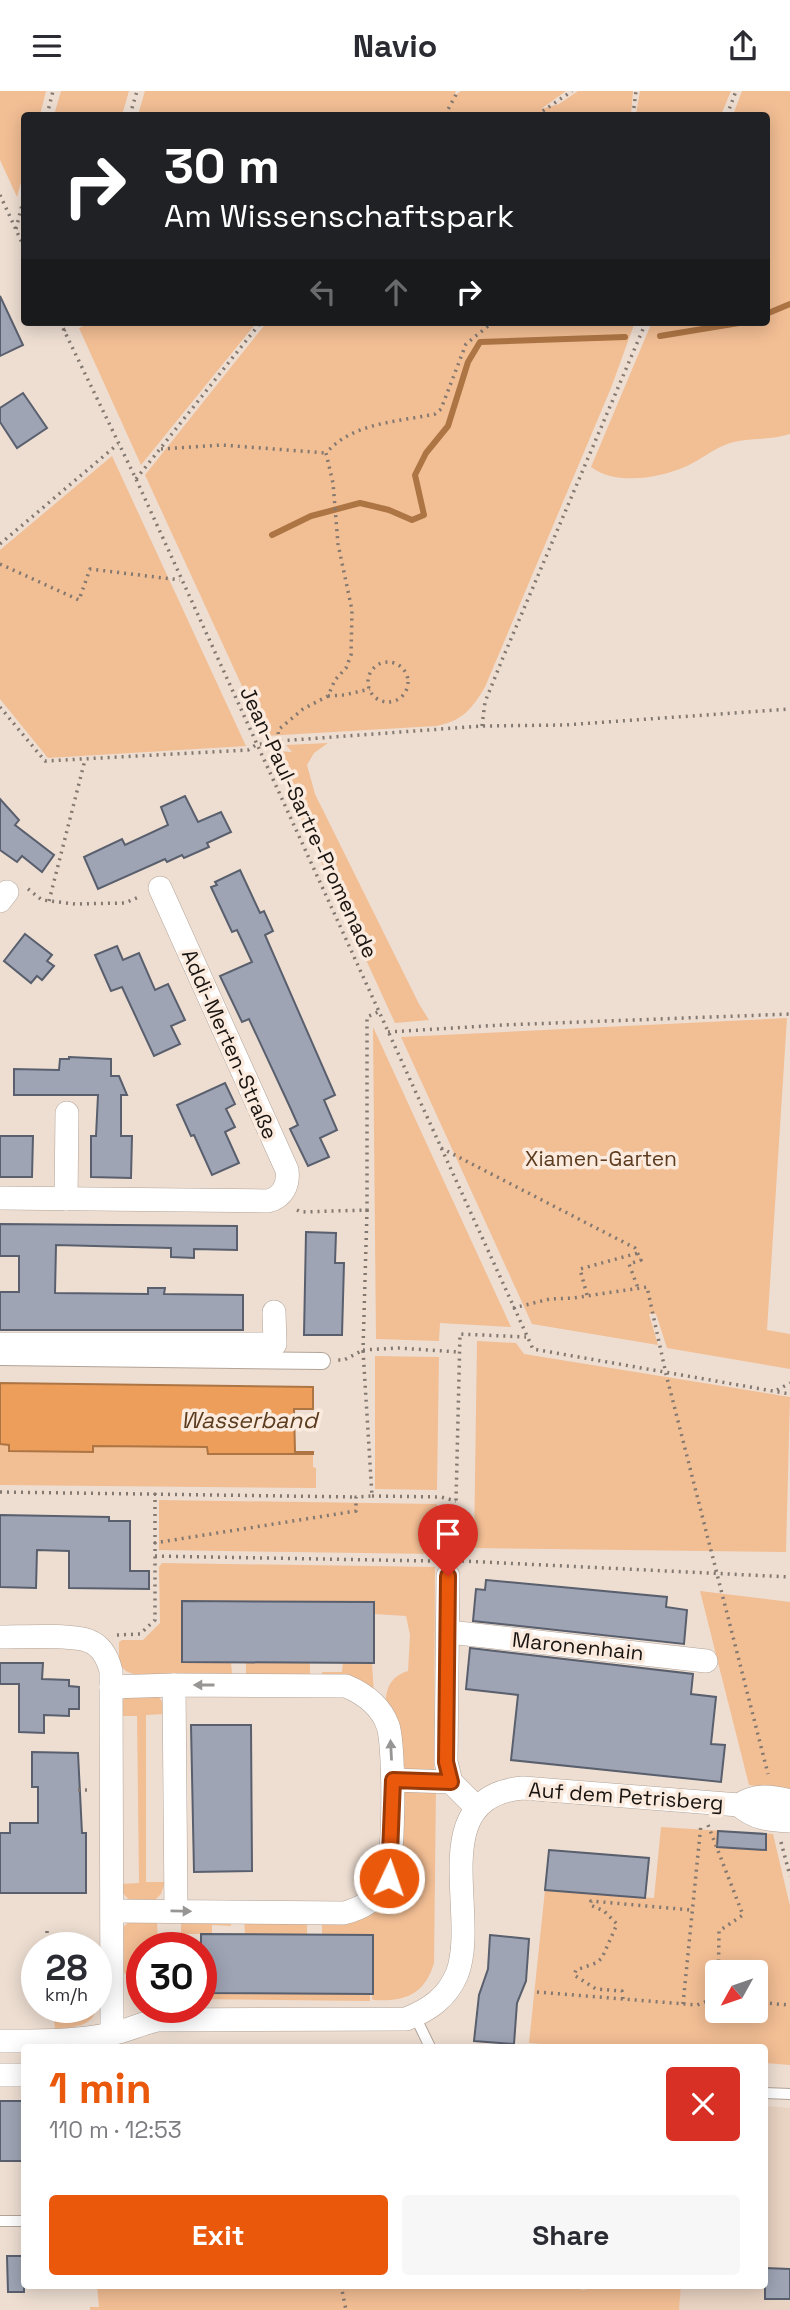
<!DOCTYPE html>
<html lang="en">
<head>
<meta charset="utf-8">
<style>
  body { margin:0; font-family:"Space Grotesk",sans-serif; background:#f7f7f7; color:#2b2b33; height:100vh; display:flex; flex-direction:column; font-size:26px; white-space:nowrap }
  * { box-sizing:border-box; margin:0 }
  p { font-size:23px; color:#7c7c81 }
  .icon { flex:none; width:38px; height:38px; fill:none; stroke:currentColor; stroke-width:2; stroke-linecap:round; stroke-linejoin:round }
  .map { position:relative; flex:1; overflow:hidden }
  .sheet { position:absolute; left:21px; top:1953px; width:747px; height:245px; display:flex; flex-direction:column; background:#fff; border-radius:7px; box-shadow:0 4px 18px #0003 }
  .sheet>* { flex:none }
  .top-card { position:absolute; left:21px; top:21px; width:749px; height:214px; border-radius:7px; box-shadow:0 4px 18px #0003; background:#202124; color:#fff; overflow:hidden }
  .needle { width:46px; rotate:230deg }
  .tools { position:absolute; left:705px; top:1869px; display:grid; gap:14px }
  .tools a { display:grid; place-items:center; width:63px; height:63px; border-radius:7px; background:#fff; box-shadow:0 4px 18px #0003; font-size:35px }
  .speed { position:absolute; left:21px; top:1841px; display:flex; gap:14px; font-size:35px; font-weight:700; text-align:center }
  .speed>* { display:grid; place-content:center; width:91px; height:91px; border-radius:50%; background:#fff; box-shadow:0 4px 18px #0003; line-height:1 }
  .speed small { font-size:18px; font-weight:400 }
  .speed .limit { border:10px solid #d22; background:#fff; color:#111 }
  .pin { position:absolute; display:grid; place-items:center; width:60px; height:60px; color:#fff; margin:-72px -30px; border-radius:50% 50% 50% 0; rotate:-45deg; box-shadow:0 0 7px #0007 }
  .pin .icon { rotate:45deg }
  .me { position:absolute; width:77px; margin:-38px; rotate:3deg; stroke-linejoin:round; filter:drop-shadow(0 0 5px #0008) }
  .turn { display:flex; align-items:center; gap:24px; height:147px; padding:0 28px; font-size:32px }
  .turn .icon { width:91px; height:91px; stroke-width:2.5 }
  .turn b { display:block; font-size:49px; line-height:60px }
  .lanes { display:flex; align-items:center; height:66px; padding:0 28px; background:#0003; justify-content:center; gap:35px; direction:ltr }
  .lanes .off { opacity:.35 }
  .round { display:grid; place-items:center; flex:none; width:74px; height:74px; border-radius:7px; background:#f7f7f7 }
  .head { display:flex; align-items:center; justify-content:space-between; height:119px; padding:0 28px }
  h1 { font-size:42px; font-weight:700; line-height:52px; color:#ea580c }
  .primary-button { display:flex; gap:14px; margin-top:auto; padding:14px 28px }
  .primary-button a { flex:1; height:80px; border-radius:7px; background:#ea580c; color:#fff; font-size:28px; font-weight:700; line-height:80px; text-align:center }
  .primary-button a+a { background:#f7f7f7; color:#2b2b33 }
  header { display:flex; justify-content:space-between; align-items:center; height:91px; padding:0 28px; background:#fff; font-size:32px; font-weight:700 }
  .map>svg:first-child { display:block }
</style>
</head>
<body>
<header><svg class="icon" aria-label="menu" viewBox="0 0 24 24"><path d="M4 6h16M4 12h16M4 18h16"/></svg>Navio<svg class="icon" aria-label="share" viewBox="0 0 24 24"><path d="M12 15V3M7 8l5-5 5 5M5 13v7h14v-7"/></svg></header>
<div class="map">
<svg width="790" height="2219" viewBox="0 0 790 2219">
  <rect width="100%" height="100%" fill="#eeded2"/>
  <!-- built -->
  <path fill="#e9d3c2" d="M765,2015L790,2017V2219H679L681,2195L765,2194Z"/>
  <!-- green -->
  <g fill="#f2be94" fill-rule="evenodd">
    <path d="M0,0H46L40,24H24V80L17,106L0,69Z"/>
    <path d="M61,0H129L122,24H54Z"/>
    <path d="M145,0H456L454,5L461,0H566L541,18L559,13L578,0H633L631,24L636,23L640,0H731L721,24H138Z"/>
    <path d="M742,0H790V343C769,350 744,346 725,354C712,359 700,369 687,375C660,387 616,395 591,376L652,231H766V24H733Z"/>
    <path d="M92,231H257L141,374L79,237Z"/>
    <path d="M267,231H635L611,297L485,596C472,618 462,630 436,635L265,645L145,384Z"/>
    <path d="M112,365L246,655L48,667L0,608V459Z"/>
    <path d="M328,652L314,662L307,674L315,703L419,913L429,929L395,932L273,666L277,660L292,661L286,654Z"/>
    <path d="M787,927L767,1239L790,1243V1278L667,1257L656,1223H649L658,1254L532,1233L401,946Z"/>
    <path d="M373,936L511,1236L440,1232L439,1250L376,1248Z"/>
    <path d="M477,1250L516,1252L524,1263L790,1306L786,1461L474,1457Z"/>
    <path d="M375,1265L439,1266L437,1399L375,1398Z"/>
    <path d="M0,1353L9,1354V1359L93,1360V1355L208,1356V1363H313V1376L316,1377V1397L0,1394Z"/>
    <path d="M159,1409L437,1413L435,1463L159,1459Z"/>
    <path d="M162,1472L435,1476L434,1682L409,1680L402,1674C394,1647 367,1592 408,1580L410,1544L406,1525L374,1523L231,1571L232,1583C210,1584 143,1590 126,1580C123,1578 121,1574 119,1571V1551L122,1549H143L160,1532L159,1476Z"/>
    <path d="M700,1500L790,1511V1699L749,1694Z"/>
    <path d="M246,1571H310V1587L246,1586Z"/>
    <path d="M343,1571L372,1572L374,1604L322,1587V1581H342Z"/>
    <path d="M128,1603L159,1606L163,1612L165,1623L146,1624V1791H165L161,1803L153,1811L130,1810L123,1802L121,1793L139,1792L137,1625H119L122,1610Z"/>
    <path d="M436,1696L434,1872C425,1903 405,1911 374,1909L372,1908L373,1845L322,1844V1828L376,1815L397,1709L405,1699Z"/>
    <path d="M661,1736L773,1743L790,1815V1974L765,1972V1956H581L529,1952L545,1799L654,1807ZM718,1881H756V1920H718Z"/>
    <path d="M181,1827L231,1828V1835L212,1834V1843H181Z"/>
    <path d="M157,1828L158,1857H142V1910L135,1909L128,1903L127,1885L121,1878V1838L130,1830Z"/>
    <path d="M244,1828L307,1829V1844H245Z"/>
    <path d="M201,1902L370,1903V1910L201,1908Z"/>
    <path d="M62,1916H96C95,1936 71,1936 55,1939L54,1925L62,1923Z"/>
    <path d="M97,2194H561L584,2199L593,2195H681L679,2219H90V2216H99Z"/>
  </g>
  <!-- water -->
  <path fill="#ed9e5a" stroke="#ae7544" stroke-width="2" d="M0,1292L313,1296V1318H294L295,1361H313V1363H208L207,1356L93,1355V1361L9,1360V1354L0,1353Z"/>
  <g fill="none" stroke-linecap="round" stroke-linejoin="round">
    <!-- stream -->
    <g stroke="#ae7544" stroke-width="6">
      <path d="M766,223L790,213"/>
      <path d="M660,245L745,231"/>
      <path d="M272,444L311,425L360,412L389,419L412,429L424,424L415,384L426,362L448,335L468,271L480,251L625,246"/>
    </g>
  </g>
  <!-- building -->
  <g fill="#9ea4b4" stroke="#595f6d" stroke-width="2">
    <path d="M0,205L23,254L0,265Z"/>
    <path d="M23,302L47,337L17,357L0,331V317Z"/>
    <path d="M185,705L198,731L221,721L231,741L207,752L209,756L184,767L182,764L167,771L165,768L98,798L84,766L122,748L125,754L168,734L161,716Z"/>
    <path d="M0,708L19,729L15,734L54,764L42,781L22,765L17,771L0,759Z"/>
    <path d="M240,779L260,822L264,820L273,840L265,844L335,1004L324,1009L337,1039L320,1047L329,1066L308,1075L290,1038L298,1034L289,1014L249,928L242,931L220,885L252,871L237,839L232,841L211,796L217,794L215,791Z"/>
    <path d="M25,843L52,864L47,870L54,875L42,889L37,885L31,892L4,870Z"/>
    <path d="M117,855L123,869L139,862L155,899L168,893L185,929L171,935L180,953L154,965L122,896L111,900L95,864Z"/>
    <path d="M69,966L111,968V985H119L127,1004H121V1045H132L131,1087L91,1086V1045H96L98,1004H14V978L59,979L60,968H69Z"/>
    <path d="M225,992L235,1013L226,1018L235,1036L225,1041L239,1072L212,1084L194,1044L191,1045L177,1014Z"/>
    <path d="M0,1045H33L32,1086H0Z"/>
    <path d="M0,1133L237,1135V1159L194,1158V1167L171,1166V1157L56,1154L55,1202L148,1203V1197H165L164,1203L243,1204V1239H0V1201H19V1165H0Z"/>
    <path d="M306,1141L336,1142L335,1172H344L342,1244H304Z"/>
    <path d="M0,1424L109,1426V1430H130V1480H149V1498L69,1497V1460L37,1459L36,1497L0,1496Z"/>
    <path d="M486,1489L667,1506L666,1516L687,1519L684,1553L473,1530L476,1498L485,1499Z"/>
    <path d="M182,1510L374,1511V1572L182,1571Z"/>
    <path d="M470,1557L693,1583L691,1603L716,1606L711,1653L725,1654L721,1691L511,1669L518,1604L466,1598Z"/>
    <path d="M0,1572H43L42,1588L69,1589V1595L79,1596V1618H69V1625L44,1624V1642L19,1641V1593H0Z"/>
    <path d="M191,1634H251L252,1780L194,1781Z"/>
    <path d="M32,1661L78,1662L82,1742H86V1802H0V1742H10V1732H38V1696H32Z"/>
    <path d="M718,1740L766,1743V1759L717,1756Z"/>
    <path d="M549,1759L649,1767L645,1807L545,1799Z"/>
    <path d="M201,1843L373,1844V1903L201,1902Z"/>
    <path d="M490,1844L529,1848L526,1890L517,1912L514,1953L474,1950L479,1904L488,1878Z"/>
    <rect x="0" y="2010" width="24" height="60"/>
    <path d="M7,2165H24V2201H8Z"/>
    <path d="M765,2177L790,2178V2208H765Z"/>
  </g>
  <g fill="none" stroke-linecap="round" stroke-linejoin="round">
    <defs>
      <g id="service">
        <path d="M415,1925L430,1956"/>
        <path d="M765,2002L790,2003"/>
        <path d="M0,2130H24"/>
      </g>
      <path id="pedestrian" d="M0,1266L322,1270"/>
      <g id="minor">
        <path d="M0,810L7,801"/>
        <path d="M0,1107L268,1110C283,1106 289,1094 287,1079L160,797"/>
        <path d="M66,1108L67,1022"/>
        <path d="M0,1253H275L274,1221"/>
        <path d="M448,1485L446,1671L451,1691L477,1717"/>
        <path d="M449,1541L706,1570"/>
        <path d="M0,1546C21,1546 72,1543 89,1550C102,1555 108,1568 111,1580L112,1943"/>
        <path d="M111,1596L174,1594"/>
        <path d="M393,1689L451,1691"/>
        <path d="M739,1714C754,1728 770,1729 790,1730"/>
        <path d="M113,1820L344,1822C359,1818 375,1810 384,1796C395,1780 395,1656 388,1635C381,1615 365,1603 346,1595L174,1594L176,1820"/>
        <path d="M0,1950C37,1950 75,1951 111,1943C127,1940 142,1932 158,1929L406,1928C429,1919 447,1907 457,1883C480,1823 423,1706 523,1697L739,1714C755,1703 772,1705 790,1710"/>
        <path d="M0,1984H24"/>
      </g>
    </defs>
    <!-- service casing -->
    <use href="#service" stroke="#b2a397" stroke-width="12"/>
    <!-- pedestrian casing -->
    <use href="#pedestrian" stroke="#b2a397" stroke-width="18"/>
    <!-- minor casing -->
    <use href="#minor" stroke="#b2a397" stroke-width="24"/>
    <!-- path -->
    <g stroke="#827870" stroke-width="3.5" stroke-dasharray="2 5" stroke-linecap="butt">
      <path d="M47,24L53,0"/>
      <path d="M130,24L137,0"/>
      <path d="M445,24L458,0"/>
      <path d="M537,24L572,0"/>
      <path d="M633,24L636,0"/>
      <path d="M727,24L736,0"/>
      <path d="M0,104L24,156"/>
      <path d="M16,138L24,106"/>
      <path d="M60,231L136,388L533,1258L790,1303"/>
      <path d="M64,240L69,231"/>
      <path d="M161,358L222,354L326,362"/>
      <path d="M136,388L261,231"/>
      <path d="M0,453L118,353"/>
      <path d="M0,473L79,509L90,478L180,489"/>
      <circle cx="388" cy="591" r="20"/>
      <path d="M328,605L344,604L370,598"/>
      <path d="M0,616L45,670L248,659L256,654L279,650L482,635L564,634L790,618"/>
      <path d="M482,635L485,611L502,569L646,231"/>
      <path d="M279,650L278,639L303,618L328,605L335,589L346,577L351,564L352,519L338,453L333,392L326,362C353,331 398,331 435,323L441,318L466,253L493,231"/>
      <path d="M28,798L42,809L75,813L125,812L141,805"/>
      <path d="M49,810L85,669"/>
      <path d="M388,941L502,934L790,923"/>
      <path d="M441,1057L635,1157L641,1169L629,1173L638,1197"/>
      <path d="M297,1119L301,1121L367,1119V926L378,921"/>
      <path d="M367,1119L363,1259L398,1257L459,1261"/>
      <path d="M587,1204L580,1178L638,1162"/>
      <path d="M513,1217L550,1208L573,1207L647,1196L666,1283L768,1683"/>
      <path d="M777,1299L790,1292"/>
      <path d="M0,1401L356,1406"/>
      <path d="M155,1402V1465L434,1470"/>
      <path d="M372,1405L441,1406L456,1410"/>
      <path d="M154,1452L356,1420V1406L372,1405L363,1259L344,1269H338"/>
      <path d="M448,1465L456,1410L460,1243L526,1246"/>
      <path d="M462,1470L790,1486"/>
      <path d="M117,1544L140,1543L155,1529V1465"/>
      <path d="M78,1699H90"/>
      <path d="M708,1734L743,1824L719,1840L718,1907"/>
      <path d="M781,1751L790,1785"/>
      <path d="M47,1840V1857"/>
      <path d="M537,1901L697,1914L716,1907"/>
      <path d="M623,1908L622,1900L596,1898L574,1884L576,1879L596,1872L602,1867L617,1833L604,1820L590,1814L591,1810L691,1819"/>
      <path d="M756,1911L788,1914"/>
      <path d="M683,1913L701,1733"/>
      <path d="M49,1916L50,1929"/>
      <path d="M341,2194L346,2219"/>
    </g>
    <!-- service -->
    <use href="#service" stroke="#fff" stroke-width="10"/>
    <!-- pedestrian -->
    <use href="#pedestrian" stroke="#fff" stroke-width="16"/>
    <!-- minor -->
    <use href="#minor" stroke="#fff" stroke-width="23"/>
  </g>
  <!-- one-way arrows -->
  <defs><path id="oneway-solid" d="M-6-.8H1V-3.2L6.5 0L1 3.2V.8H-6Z" transform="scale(1.75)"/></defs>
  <g fill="#989694">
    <use href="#oneway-solid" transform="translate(204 1594) rotate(180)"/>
    <use href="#oneway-solid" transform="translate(391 1659) rotate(-93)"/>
    <use href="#oneway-solid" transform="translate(181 1820) rotate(1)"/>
  </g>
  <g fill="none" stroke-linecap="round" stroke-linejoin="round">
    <defs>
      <path id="route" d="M389,1787L393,1689L451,1691L446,1671L448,1485"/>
    </defs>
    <!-- route casing -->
    <use href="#route" stroke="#983908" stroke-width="18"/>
    <!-- route -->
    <use href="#route" stroke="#ea580c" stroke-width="12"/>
  </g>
  <g text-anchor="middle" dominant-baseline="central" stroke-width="7" stroke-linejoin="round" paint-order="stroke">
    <!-- street labels -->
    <g font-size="21" fill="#1a1511" stroke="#fbebdf">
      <text transform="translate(309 731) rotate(65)">Jean-Paul-Sartre-Promenade</text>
      <text transform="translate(230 953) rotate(66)">Addi-Merten-Straße</text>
      <text transform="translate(578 1555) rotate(6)">Maronenhain</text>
      <text transform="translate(626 1705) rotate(4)">Auf dem Petrisberg</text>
    </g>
    <!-- park labels -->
    <g font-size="21" fill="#5c3b1f" stroke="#fbebdf">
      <text x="601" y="1067">Xiamen-Garten</text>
    </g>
    <!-- water labels -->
    <g font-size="23" font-style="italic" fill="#5c3c1f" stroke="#fbebdf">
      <text x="249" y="1329">Wasserband</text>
    </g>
  </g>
</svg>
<div class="tools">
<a><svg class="needle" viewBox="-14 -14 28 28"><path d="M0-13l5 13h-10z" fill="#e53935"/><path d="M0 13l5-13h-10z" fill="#7c7c81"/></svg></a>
</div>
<div class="speed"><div>28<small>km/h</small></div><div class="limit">30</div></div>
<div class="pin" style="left:448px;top:1485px;background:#d93025"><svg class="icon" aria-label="arrive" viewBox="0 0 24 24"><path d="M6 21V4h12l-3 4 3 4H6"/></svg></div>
<svg class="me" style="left:389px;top:1787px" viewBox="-20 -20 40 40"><circle r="17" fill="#ea580c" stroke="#fff" stroke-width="3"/><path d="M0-11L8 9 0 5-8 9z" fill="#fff"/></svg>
<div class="top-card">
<div class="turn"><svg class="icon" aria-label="right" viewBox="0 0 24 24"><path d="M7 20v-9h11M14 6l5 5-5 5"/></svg><div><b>30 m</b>Am Wissenschaftspark</div></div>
<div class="lanes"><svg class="icon off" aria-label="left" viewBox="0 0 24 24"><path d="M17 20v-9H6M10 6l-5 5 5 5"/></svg><svg class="icon off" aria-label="ahead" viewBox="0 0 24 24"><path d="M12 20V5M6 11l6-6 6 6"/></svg><svg class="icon" aria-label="right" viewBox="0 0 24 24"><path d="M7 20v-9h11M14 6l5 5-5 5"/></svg></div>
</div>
<section class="sheet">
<div class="head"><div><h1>1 min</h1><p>110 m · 12:53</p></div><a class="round" style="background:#d93025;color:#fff"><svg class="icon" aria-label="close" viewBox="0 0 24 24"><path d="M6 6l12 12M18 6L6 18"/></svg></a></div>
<div class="primary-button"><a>Exit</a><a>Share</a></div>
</section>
</div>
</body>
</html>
